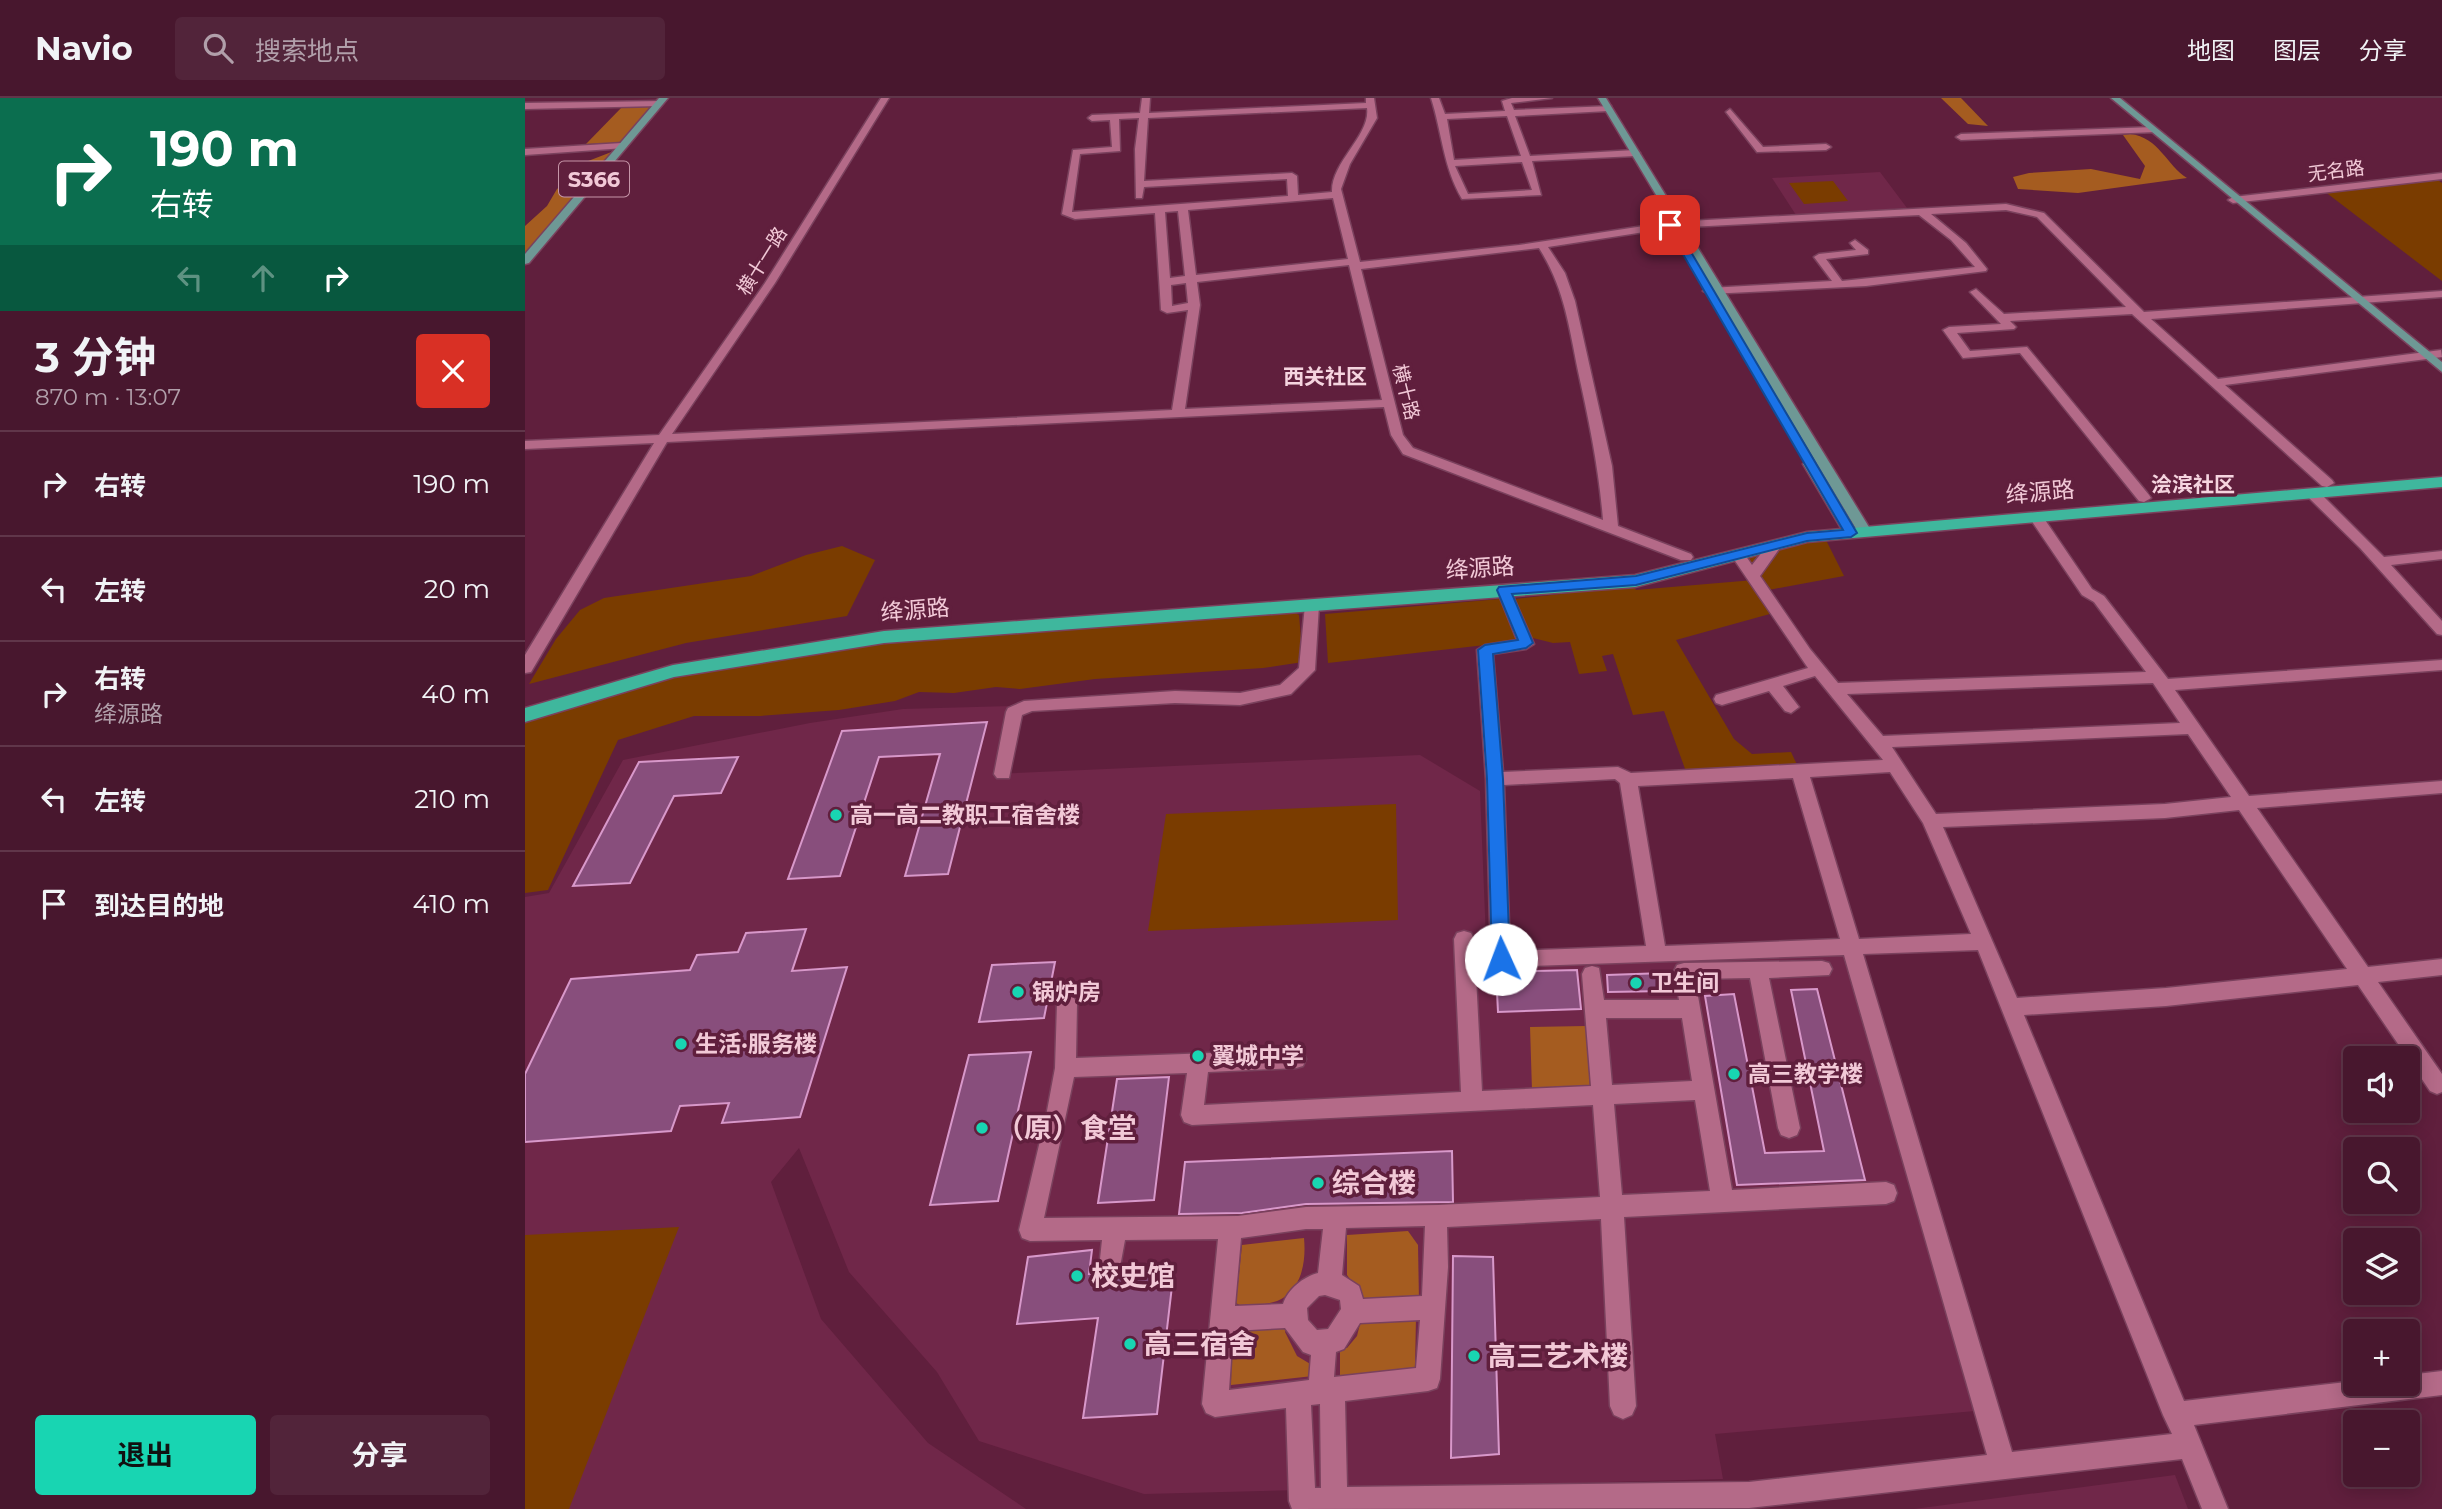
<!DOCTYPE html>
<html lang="zh">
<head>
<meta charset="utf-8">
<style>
  body { margin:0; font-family:Montserrat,"Noto Sans SC",sans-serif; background:#52243a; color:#f1f3f6; height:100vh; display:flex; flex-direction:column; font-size:26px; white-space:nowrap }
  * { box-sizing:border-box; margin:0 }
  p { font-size:23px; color:#b19faa }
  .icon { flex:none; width:38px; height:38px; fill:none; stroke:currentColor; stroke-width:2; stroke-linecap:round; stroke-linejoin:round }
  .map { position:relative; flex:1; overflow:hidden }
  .panel { display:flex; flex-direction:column; background:#48172e; width:525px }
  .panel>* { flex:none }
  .top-card { background:#0b6e4f; color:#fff; overflow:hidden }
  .buttons { position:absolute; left:1818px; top:948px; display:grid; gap:14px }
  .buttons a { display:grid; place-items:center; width:77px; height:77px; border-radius:7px; background:#48172e; box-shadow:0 4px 18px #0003,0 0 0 2px #60364a; font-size:35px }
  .pin { position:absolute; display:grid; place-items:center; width:60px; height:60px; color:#fff; margin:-30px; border-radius:14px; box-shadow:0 4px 10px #0006 }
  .me { position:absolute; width:77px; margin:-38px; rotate:358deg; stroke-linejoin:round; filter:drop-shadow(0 0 5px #0008) }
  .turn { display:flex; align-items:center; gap:24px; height:147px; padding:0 35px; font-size:32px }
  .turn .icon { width:91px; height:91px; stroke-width:2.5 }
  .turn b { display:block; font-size:49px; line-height:60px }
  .lanes { display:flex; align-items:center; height:66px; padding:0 35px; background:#0003; justify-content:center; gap:35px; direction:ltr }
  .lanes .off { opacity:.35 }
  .round { display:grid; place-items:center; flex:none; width:74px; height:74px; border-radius:7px; background:#52243a }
  .summary { display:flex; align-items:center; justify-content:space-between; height:119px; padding:0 35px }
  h1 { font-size:42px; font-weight:700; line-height:52px }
  .primary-button { display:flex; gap:14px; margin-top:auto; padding:14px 35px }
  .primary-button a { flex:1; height:80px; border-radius:7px; background:#18d5b2; color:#111; font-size:28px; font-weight:700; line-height:80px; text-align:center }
  .primary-button a+a { background:#52243a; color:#f1f3f6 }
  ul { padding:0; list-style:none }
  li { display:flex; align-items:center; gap:21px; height:105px; padding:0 35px; border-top:2px solid #60364a }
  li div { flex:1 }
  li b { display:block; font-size:26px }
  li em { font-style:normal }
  header { display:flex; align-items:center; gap:42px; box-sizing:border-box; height:98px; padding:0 35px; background:#48172e; border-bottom:2px solid #60364a }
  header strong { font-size:33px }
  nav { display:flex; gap:38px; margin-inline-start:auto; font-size:24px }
  .search { width:490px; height:63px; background:#52243a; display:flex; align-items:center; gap:18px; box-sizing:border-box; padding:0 24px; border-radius:7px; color:#b19faa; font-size:26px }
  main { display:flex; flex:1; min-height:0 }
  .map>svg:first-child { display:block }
</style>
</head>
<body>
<header>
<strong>Navio</strong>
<div class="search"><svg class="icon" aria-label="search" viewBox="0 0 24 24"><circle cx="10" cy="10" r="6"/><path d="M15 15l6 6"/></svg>搜索地点</div>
<nav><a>地图</a><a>图层</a><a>分享</a></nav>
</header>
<main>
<section class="panel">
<div class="top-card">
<div class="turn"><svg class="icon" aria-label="right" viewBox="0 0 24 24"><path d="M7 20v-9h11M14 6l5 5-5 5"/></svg><div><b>190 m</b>右转</div></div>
<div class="lanes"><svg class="icon off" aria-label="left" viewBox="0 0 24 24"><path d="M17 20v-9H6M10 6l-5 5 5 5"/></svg><svg class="icon off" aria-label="ahead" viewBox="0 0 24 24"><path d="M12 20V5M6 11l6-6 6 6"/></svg><svg class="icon" aria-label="right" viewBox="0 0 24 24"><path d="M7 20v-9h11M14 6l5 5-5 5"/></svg></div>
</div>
<div class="summary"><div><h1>3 分钟</h1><p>870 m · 13:07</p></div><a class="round" style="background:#d93025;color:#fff"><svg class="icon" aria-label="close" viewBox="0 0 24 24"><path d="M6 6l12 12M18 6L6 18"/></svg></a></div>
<ul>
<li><svg class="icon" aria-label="right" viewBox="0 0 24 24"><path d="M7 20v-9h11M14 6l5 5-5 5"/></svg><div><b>右转</b></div><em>190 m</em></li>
<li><svg class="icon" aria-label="left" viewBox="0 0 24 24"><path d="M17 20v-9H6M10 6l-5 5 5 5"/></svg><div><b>左转</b></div><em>20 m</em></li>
<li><svg class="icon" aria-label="right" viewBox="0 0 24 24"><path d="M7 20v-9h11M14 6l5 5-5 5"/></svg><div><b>右转</b><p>绛源路</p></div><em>40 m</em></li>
<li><svg class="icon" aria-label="left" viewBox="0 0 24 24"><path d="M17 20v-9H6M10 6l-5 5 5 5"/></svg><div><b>左转</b></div><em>210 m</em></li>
<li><svg class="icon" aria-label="arrive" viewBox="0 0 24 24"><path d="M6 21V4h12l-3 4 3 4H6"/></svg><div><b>到达目的地</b></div><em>410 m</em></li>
</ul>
<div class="primary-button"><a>退出</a><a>分享</a></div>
</section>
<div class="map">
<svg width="1917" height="1411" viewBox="0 0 1917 1411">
  <rect width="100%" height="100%" fill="#601f3d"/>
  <!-- built -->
  <g fill="#702749">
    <path d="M1355,74L1382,110L1271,117L1247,80Z"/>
    <path d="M486,608L471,676L895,657L955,693L962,867L1316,851L1450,1313L1190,1336L1198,1381L619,1396L454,1343L412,1274L324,1174L274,1050L246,1084L296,1221L403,1345L501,1411H0V799L24,795L98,662L285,625L378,611Z"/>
    <path d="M1650,1377L1663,1411H1389Z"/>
  </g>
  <!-- green -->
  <g fill="#7a3c00">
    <path d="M1908,79L1917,85V183L1799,93Z"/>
    <path d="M1308,83L1323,103L1279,106L1264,85Z"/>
    <path d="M1299,438L1319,478L1238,493L1252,514L1151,542L1209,641L1227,656L1266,654L1275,673L1163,679L1139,613L1108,617L1088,556L1077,558L1082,573L1054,576L1045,544L1028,545L1004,539L990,501L1108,488L1111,492L1229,482L1213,457Z"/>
    <path d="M317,448L350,462L322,518L161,545L4,586L31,541L55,512L79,500L226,478L281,457Z"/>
    <path d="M975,501L983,512L995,543L803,565L800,516Z"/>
    <path d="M767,513L774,517L778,564L738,570L570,581L495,591L471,589L429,595L394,594L370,603L314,612L235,618H169L93,642L23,792L0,795V620L105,589L178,571L362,542Z"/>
    <path d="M871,706L873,822L623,833L641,716Z"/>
    <path d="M154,1129L44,1411H0V1137Z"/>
  </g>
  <!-- forest -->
  <g fill="#a55c20">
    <path d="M1416,0H1436L1463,28L1443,26Z"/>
    <path d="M98,8H128L95,45L61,46Z"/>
    <path d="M1605,36C1634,39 1642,68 1662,80L1553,95L1493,91L1488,79L1504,75L1566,71L1615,81L1620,68L1598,37Z"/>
    <path d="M89,53L0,155V128L22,108L32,91L45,81L58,65Z"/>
    <path d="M1061,928L1065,991L1007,992L1005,929Z"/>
    <path d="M883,1133L893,1147L894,1204L841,1203L822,1177V1137Z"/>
    <path d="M779,1140C781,1161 778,1187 758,1200C749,1206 731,1207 720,1210L711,1205L717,1147Z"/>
    <path d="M891,1219L890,1270L815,1282V1250H822L832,1238L836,1222Z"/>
    <path d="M763,1227L760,1234L772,1258L787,1267L788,1278L706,1287L707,1229Z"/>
  </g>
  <!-- building -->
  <g fill="#884e7c" stroke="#d898ca" stroke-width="2">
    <path d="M462,624L423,776L380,778L415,656L354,659L315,778L263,781L317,633Z"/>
    <path d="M213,659L196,695L149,698L105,785L48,788L114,664Z"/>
    <path d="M281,831L267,873L322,869L275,1019L197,1025L204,1005L155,1008L146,1033L0,1044V976L46,881L165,872L172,857L213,854L221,835Z"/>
    <path d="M530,864L519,920L454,924L467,867Z"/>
    <path d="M1052,872L1056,911L973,914L971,874Z"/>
    <path d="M1139,875L1141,893L1083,894L1082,877Z"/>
    <path d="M1292,891L1340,1082L1212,1087L1180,898L1209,896L1240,1055L1299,1053L1266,892Z"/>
    <path d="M506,954L473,1103L405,1107L444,957Z"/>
    <path d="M644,979L629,1102L573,1105L592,981Z"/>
    <path d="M927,1053L928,1104L781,1106L717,1115L654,1116L660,1064Z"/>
    <path d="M567,1152L564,1176L649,1171L632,1316L558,1320L573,1220L492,1226L503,1159Z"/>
    <path d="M928,1158L968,1159L974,1356L926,1360Z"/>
  </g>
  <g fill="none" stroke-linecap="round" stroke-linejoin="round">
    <defs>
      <g id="minor">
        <path d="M356,0H364L250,185L147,336L647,312L663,212L642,215L636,212L630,115L550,121L537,116L548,52L587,49L585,22L567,23L563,20L567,17L615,15L617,0H625L624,15L841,5V0H849L852,20L825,66L816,91L835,164L994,147L1145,124L1481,106L1519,115L1619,214L1917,193V199L1626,221L1693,281L1916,252L1917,259L1700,287L1807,382L1809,385L1802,389L1797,388L1607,216L1485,223L1491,229L1489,231L1432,235L1445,253L1502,249L1624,397L1626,400L1619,404L1614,403L1495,255L1438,260L1418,232L1424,229L1476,226L1447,196L1445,194L1451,191L1479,216L1601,209L1512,119L1481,112L1406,116L1441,145L1462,171L1461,173L1341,188L1184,196L1178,193L1184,190L1307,183L1289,159L1294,156L1331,152L1325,145L1330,142L1343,152V156L1301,161L1317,183L1450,169L1426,142L1394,117L1145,130L1023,149L1040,175L1050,203L1087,368L1093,428L1166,456L1168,459L1166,462H1156L878,356L866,337L859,309L142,344L6,574L0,575V557L129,345L0,351V343L134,337L240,185ZM842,10C846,37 806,64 807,94L773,97L772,78L767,75L619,83L623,20ZM614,20L610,51L611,100H617L619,89L762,81L763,98L547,114L555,56L595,53L594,21ZM808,100L823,161L671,177L663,112ZM653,113L660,178L645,180L640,114ZM1014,150C1039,189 1044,228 1053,273C1064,323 1074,371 1078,422L888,350L878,337L836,171ZM824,167L857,302L660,311L675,207L672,184ZM661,185L663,205L647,208L646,187Z"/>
        <path d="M906,0H914L920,16L980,13L977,3L987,0H1027L986,5L989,12L1086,8L1083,13L990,18L1005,58L1110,52L1115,55L1110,58L1007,63L1016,97L937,101C918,69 917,34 906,0ZM982,18L996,58L929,62L922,21ZM997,64L1007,92L943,96L930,68Z"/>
        <path d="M138,3L135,8L0,11V5Z"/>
        <path d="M1205,11L1238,49L1301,46L1306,49L1301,52L1232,54L1201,14Z"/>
        <path d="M1628,29L1632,32L1631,34L1436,42L1431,39L1436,36Z"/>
        <path d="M97,45L102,48L100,50L0,57V51Z"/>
        <path d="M1917,75V81L1708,105L1703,102L1708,99Z"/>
        <path d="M1787,391L1792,392L1859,459L1917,453V461L1866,467L1917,523V537L1912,536L1835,450L1782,398L1780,395Z"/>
        <path d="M1511,415L1516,416L1567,491L1579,498L1643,581L1917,562V572L1650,592L1724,698L1917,683V695L1732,710L1843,869L1917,861V877L1853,884L1917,976V994L1912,996L1905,993L1833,887L1641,908L1499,917L1659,1303L1830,1283V1286H1883V1277L1917,1273V1297L1669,1327L1703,1411H1677L1657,1361L1224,1410L767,1411L764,1403L761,1310L690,1319L681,1315L677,1306L693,1141L600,1142L595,1169L587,1173L579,1169L575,1161L577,1142L505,1143L497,1140L494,1132L522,1013L530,970L532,906L535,900L542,897L549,900L552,906L551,960L771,952L778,954L781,961L778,968L771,970L683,974L679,1007L936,994L929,841L932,835L939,833L946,835L949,841L957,993L1066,988L1057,876L1060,870L1067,868L1074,870L1079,902H1154L1149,873L1152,867L1159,865L1297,863L1304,865L1307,871L1304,877L1244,880L1275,1030L1272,1037L1264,1040L1256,1037L1253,1030L1225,880L1170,881L1207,1092L1361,1084L1369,1087L1372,1095L1369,1103L1361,1106L1099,1119L1111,1308L1107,1317L1098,1321L1089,1317L1085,1308L1076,1121L922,1129L923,1169L915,1281L912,1290L903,1293L820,1303L822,1389L1224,1384L1462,1357L1319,857L976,869L969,867L966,861L961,681L952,552L960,547L992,542L972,492L974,489H984L1009,546L1001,551L968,556L978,674L1093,669L1106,675L1358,662L1290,578L1258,588L1274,609L1266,615L1260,613L1244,593L1197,607L1191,605L1189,601L1191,597L1283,570L1206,457L1208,454H1218L1227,467L1245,444H1255L1257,447L1235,478L1285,551L1313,585L1621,574L1569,504L1557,497L1504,419ZM1628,585L1655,625L1358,638L1322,596ZM1663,636L1706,699L1640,706L1411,716L1367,649ZM1365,674L1398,725L1446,836L1334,841L1285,679ZM1268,680L1315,841L1140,848L1113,688ZM1090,681L1095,685L1121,848L985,853L979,687ZM1714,712L1822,871L1641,890L1492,900L1418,729L1640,720ZM1453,852L1638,1317L1647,1336L1487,1354L1338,856ZM1081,920H1157L1167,983L1087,987ZM662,975L656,1017L659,1024L667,1027L1068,1007L1075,1099L913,1107L781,1109L713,1118L519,1120L549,979ZM1170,1002L1185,1093L1097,1097L1089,1006ZM900,1128L897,1198L838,1201L834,1188L817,1177L821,1130ZM781,1131H798L793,1175C778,1179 763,1191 758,1206L710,1208L716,1140ZM800,1197L815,1202L816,1211L803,1231L792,1232L783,1222L782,1210L794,1198ZM895,1222L891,1270L809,1279L811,1254L819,1251L835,1225ZM760,1230L778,1254L786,1257L784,1282L704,1292L708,1233ZM795,1306L796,1390H790L786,1307Z"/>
        <path d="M787,502L794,507L790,572L766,596L715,607L650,605L507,613L497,617L484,680H472L469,676L481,614L483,610L499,603L650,593L715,595L755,587L774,570L780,507Z"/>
      </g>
      <g id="major">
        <path d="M134,0H143L4,165L0,166V156Z"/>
        <path d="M1073,0H1081L1347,434L1345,437H1335L1333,434Z"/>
        <path d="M1586,0H1595L1917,264V274Z"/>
        <path d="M1285,362L1292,366L1333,435L1331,438L1326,439L1319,435L1278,366Z"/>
      </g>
      <path id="highway" d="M1917,379V389L1282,444L1110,489L359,545L149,579L0,624V610L148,567L359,533L1110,477L1282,434Z"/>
    </defs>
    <!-- minor casing -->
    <use href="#minor" stroke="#7a415d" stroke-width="3"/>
    <!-- major casing -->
    <use href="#major" stroke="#7a415d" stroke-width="3"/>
    <!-- highway casing -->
    <use href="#highway" stroke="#7a415d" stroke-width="3"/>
    <!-- minor -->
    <use href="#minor" fill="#b46a88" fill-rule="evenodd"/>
    <!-- major -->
    <use href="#major" fill="#6e9895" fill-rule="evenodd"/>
    <!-- highway -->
    <use href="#highway" fill="#3fb79d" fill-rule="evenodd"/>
  </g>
  <!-- route -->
  <path fill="#1a73e8" stroke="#114b97" stroke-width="2" d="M1145,124L1150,127L1332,435L1326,439L1282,443L1111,487L987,496L1008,545L1001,550L968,556L978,681L985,861L982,866L976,869L970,866L967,861L962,681L953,552L960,547L993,542L972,492L974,489L1111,478L1282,435L1318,432L1141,127Z"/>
  <!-- markers -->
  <g fill="#18d5b2" stroke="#601f3d" stroke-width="2.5">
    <circle cx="311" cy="717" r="7"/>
    <circle cx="1111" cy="885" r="7"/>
    <circle cx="493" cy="894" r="7"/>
    <circle cx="156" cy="946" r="7"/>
    <circle cx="673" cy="958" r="7"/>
    <circle cx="1209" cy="976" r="7"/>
    <circle cx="457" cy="1030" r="7"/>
    <circle cx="793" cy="1085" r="7"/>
    <circle cx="552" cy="1178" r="7"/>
    <circle cx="605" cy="1246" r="7"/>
    <circle cx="949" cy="1258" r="7"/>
  </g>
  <g text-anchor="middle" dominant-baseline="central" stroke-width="7" stroke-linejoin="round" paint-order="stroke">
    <!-- far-street labels -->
    <g font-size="19" fill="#f2c9d7" stroke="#601f3d">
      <text transform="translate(1811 73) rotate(-7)">无名路</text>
      <text transform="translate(237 163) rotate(-58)">横十一路</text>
      <text transform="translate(881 294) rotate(76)">横十路</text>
    </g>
    <!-- shield labels -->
    <rect fill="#601f3d" stroke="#c696a9" stroke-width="2" x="34" y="63.5" width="70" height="35" rx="5"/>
    <g font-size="21" font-weight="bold" fill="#f2c9d7">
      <text x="69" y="81">S366</text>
    </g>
    <!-- far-quarter labels -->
    <g font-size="21" font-weight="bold" fill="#f5d4df" stroke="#601f3d">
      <text x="800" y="278">西关社区</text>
      <text x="1668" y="386">浍滨社区</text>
    </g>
    <!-- street labels -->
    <g font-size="23" fill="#f2c9d7" stroke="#601f3d">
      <text transform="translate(1515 394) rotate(-5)">绛源路</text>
      <text transform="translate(955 470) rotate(-4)">绛源路</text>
      <text transform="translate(390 512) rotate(-5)">绛源路</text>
    </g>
    <!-- poi labels -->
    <g font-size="23" font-weight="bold" fill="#f2c9d7" stroke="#601f3d" text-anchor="start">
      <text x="325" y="717">高一高二教职工宿舍楼</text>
      <text x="1125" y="885">卫生间</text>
      <text x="507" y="894">锅炉房</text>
      <text x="170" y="946">生活·服务楼</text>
      <text x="687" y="958">翼城中学</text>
      <text x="1223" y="976">高三教学楼</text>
    </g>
    <!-- near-poi labels -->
    <g font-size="28" font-weight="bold" fill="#f2c9d7" stroke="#601f3d" text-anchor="start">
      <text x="471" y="1030">（原）食堂</text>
      <text x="807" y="1085">综合楼</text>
      <text x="566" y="1178">校史馆</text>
      <text x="619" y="1246">高三宿舍</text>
      <text x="963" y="1258">高三艺术楼</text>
    </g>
  </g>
</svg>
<div class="buttons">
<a><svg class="icon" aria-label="sound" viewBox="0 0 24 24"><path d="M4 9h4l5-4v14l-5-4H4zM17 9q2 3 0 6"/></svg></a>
<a><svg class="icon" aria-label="search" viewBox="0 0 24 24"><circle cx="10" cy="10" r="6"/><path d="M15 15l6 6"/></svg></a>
<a><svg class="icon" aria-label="layers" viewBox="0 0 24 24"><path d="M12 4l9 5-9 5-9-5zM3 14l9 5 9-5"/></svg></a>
<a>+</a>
<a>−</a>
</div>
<div class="pin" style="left:1145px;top:127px;background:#d93025"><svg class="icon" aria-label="arrive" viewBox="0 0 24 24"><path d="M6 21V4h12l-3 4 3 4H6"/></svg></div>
<svg class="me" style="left:976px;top:861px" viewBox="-20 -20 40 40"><circle r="19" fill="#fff"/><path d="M0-13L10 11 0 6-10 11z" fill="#1a73e8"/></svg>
</div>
</main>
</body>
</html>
